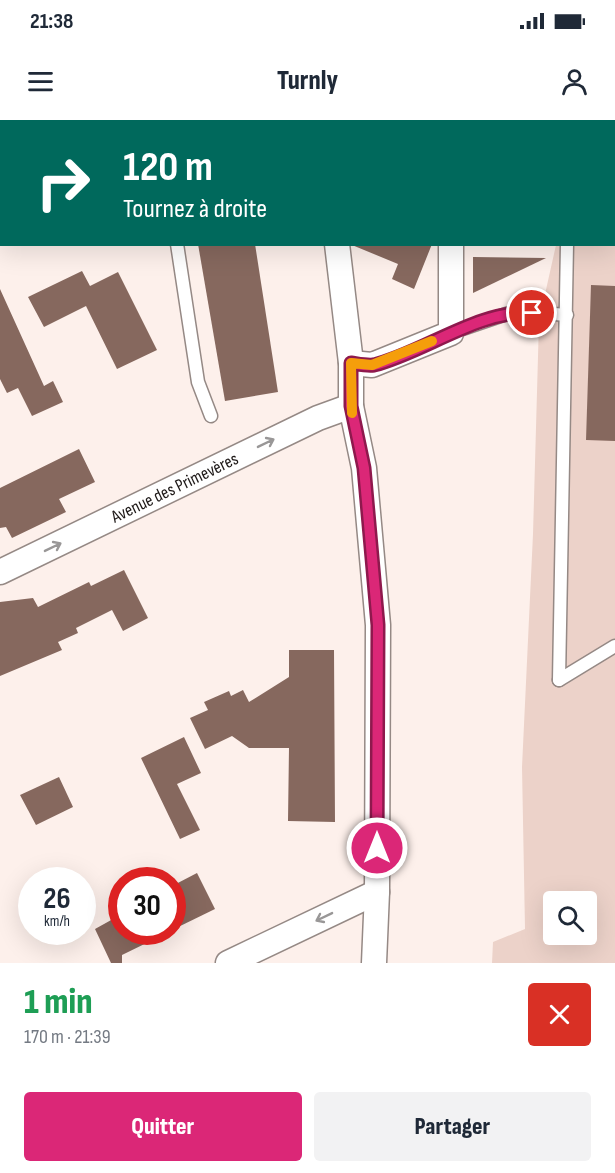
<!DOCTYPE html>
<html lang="fr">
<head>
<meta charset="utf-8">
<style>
  body { margin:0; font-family:"Sofia Sans Condensed",sans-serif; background:#f2f2f3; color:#1f2937; height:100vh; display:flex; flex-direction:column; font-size:22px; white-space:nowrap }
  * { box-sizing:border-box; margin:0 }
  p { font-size:20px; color:#747a83 }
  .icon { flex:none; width:33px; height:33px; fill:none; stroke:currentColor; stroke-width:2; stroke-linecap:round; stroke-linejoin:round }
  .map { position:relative; height:843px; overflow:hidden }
  .side { display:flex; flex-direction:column; background:#fff; flex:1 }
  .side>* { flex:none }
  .banner { position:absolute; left:0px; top:0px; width:615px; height:126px; box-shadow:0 6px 24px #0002; background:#00695c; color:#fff; overflow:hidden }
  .fabs { position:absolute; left:543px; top:771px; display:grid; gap:12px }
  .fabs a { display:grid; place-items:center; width:54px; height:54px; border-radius:6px; background:#fff; box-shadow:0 6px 24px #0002; font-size:30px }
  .speed { position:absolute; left:18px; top:747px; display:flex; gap:12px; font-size:30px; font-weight:700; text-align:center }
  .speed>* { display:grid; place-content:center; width:78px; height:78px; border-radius:50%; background:#fff; box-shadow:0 6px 24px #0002; line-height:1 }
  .speed small { font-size:15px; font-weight:400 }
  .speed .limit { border:9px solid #d22; background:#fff; color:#111 }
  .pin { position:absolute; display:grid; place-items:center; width:51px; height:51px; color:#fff; margin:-26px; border:3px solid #fff; border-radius:50%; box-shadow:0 2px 6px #0007 }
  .me { position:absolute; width:66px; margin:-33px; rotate:0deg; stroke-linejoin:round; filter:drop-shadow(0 0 4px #0008) }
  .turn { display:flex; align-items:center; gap:21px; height:126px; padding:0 24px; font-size:27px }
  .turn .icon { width:78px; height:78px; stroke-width:2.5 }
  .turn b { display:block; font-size:42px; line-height:51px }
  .round { display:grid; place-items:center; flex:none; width:63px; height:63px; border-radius:6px; background:#f2f2f3 }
  .summary { display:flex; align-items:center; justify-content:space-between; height:102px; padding:0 24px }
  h1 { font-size:36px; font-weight:800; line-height:45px; color:#1e9e55 }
  .cta { display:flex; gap:12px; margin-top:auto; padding:12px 24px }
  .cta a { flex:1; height:69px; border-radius:6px; background:#db2777; color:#fff; font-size:24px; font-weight:800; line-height:69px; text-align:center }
  .cta a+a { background:#f2f2f3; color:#1f2937 }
  .status { display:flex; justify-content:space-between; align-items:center; height:42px; padding:0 30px; background:#fff; direction:ltr }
  .status svg { height:16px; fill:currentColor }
  header { display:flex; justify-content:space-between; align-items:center; height:78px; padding:0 24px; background:#fff; font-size:27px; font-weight:800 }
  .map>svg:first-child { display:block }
</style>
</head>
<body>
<div class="status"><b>21:38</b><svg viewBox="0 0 49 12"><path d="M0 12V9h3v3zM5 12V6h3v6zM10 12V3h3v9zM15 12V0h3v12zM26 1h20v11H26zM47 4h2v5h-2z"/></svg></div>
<header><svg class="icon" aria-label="menu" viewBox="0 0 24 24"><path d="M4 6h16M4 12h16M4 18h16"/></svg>Turnly<svg class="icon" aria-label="person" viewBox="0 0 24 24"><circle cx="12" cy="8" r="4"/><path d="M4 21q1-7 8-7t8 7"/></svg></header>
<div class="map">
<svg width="615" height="843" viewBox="0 0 615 843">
  <rect width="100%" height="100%" fill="#fdf0eb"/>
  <!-- green -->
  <path fill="#ecd2c9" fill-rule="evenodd" d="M565,0H615V843H492L493,822L525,809L522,647L533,414L539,201L556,125L614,124V2ZM554,782H586V814H554Z"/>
  <!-- building -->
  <g fill="#86685e">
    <path d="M198,124H255L278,272L225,281Z"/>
    <path d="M432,124L414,169L392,159L398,144L352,125Z"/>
    <path d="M473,137L546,138L473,173Z"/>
    <path d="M82,151L90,166L118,152L157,230L117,249L86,186L44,207L28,177Z"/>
    <path d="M591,165L615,166V321L586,320Z"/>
    <path d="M0,169L44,266L53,261L63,282L32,296L18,268L7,273L0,259Z"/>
    <path d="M79,329L95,362L59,379L66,392L12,418L6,407L0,408V368Z"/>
    <path d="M124,450L148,498L123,511L112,490L76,508L78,513L58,522L62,530L0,556V482L33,478L38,487L89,462L91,466Z"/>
    <path d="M289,530H334L335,702L288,701L289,628H249L232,616L205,629L190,598L208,590L204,582L229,571L231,576L243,570L249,582L289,557Z"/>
    <path d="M184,617L201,653L177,664L200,710L180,719L141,638Z"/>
    <path d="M59,657L73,687L36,705L20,675Z"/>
    <path d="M197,753L215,789L172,810V766Z"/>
    <path d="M122,794V812H169L122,835V843H111L95,809Z"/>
  </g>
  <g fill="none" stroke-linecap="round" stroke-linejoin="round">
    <defs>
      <g id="service">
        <path d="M159,0V2"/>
        <path d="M614,57H615"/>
        <path d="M177,124L198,262L211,296"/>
        <path d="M451,213L515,191L567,195"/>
        <path d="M559,560L567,124"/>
        <path d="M559,560L615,526"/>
      </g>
      <g id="minor">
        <path d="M322,0V2"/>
        <path d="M452,2V0"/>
        <path d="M337,124L351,243V286L364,348L378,505L377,772L374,843"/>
        <path d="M351,243L372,245L451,213V124"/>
        <path id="s1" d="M0,452L318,298L351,286"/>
        <path d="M228,843L377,772"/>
      </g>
    </defs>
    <!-- service casing -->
    <use href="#service" stroke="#958985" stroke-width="15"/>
    <!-- minor casing -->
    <use href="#minor" stroke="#958985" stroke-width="27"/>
    <!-- service -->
    <use href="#service" stroke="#fff" stroke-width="12"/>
    <!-- minor -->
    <use href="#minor" stroke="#fff" stroke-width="24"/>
  </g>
  <!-- one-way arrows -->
  <defs><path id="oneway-shaft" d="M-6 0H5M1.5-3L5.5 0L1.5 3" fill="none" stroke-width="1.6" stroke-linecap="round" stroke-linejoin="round" transform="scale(1.5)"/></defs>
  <g stroke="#999797">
    <use href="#oneway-shaft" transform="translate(266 323) rotate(-26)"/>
    <use href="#oneway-shaft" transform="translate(53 427) rotate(-26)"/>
    <use href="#oneway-shaft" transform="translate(324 797) rotate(154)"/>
  </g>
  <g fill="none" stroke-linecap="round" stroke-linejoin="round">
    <defs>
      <path id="route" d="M377,728L378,505L364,348L351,286V243C358,244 367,246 374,245C423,233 480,189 532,193"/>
    </defs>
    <!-- route casing -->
    <use href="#route" stroke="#8e194d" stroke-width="15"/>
    <!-- route -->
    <use href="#route" stroke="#db2777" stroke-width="10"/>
    <!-- slow -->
    <path stroke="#f59e0b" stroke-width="10" d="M352,293L351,243L372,245L432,221"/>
  </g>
  <g text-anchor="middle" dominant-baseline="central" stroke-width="5" stroke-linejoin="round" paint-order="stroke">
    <!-- street labels -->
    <g font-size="18" fill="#1d1817" stroke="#fff">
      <text stroke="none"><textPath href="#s1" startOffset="194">Avenue des Primevères</textPath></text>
    </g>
  </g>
</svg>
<div class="fabs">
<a><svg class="icon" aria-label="search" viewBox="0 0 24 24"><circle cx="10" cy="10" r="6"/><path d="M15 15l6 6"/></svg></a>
</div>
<div class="speed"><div>26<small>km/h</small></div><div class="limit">30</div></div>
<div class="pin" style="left:532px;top:193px;background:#d93025"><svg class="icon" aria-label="arrive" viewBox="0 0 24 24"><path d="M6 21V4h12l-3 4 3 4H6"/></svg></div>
<svg class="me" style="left:377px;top:728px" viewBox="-20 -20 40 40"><circle r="17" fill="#db2777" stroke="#fff" stroke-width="3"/><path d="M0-11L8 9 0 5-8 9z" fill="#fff"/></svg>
<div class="banner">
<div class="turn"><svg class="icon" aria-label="right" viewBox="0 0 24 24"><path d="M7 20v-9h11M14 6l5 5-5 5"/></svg><div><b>120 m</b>Tournez à droite</div></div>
</div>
</div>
<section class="side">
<div class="summary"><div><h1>1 min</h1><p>170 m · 21:39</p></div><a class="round" style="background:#d93025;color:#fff"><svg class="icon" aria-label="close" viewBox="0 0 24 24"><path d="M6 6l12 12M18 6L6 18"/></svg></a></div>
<div class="cta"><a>Quitter</a><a>Partager</a></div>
</section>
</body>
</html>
